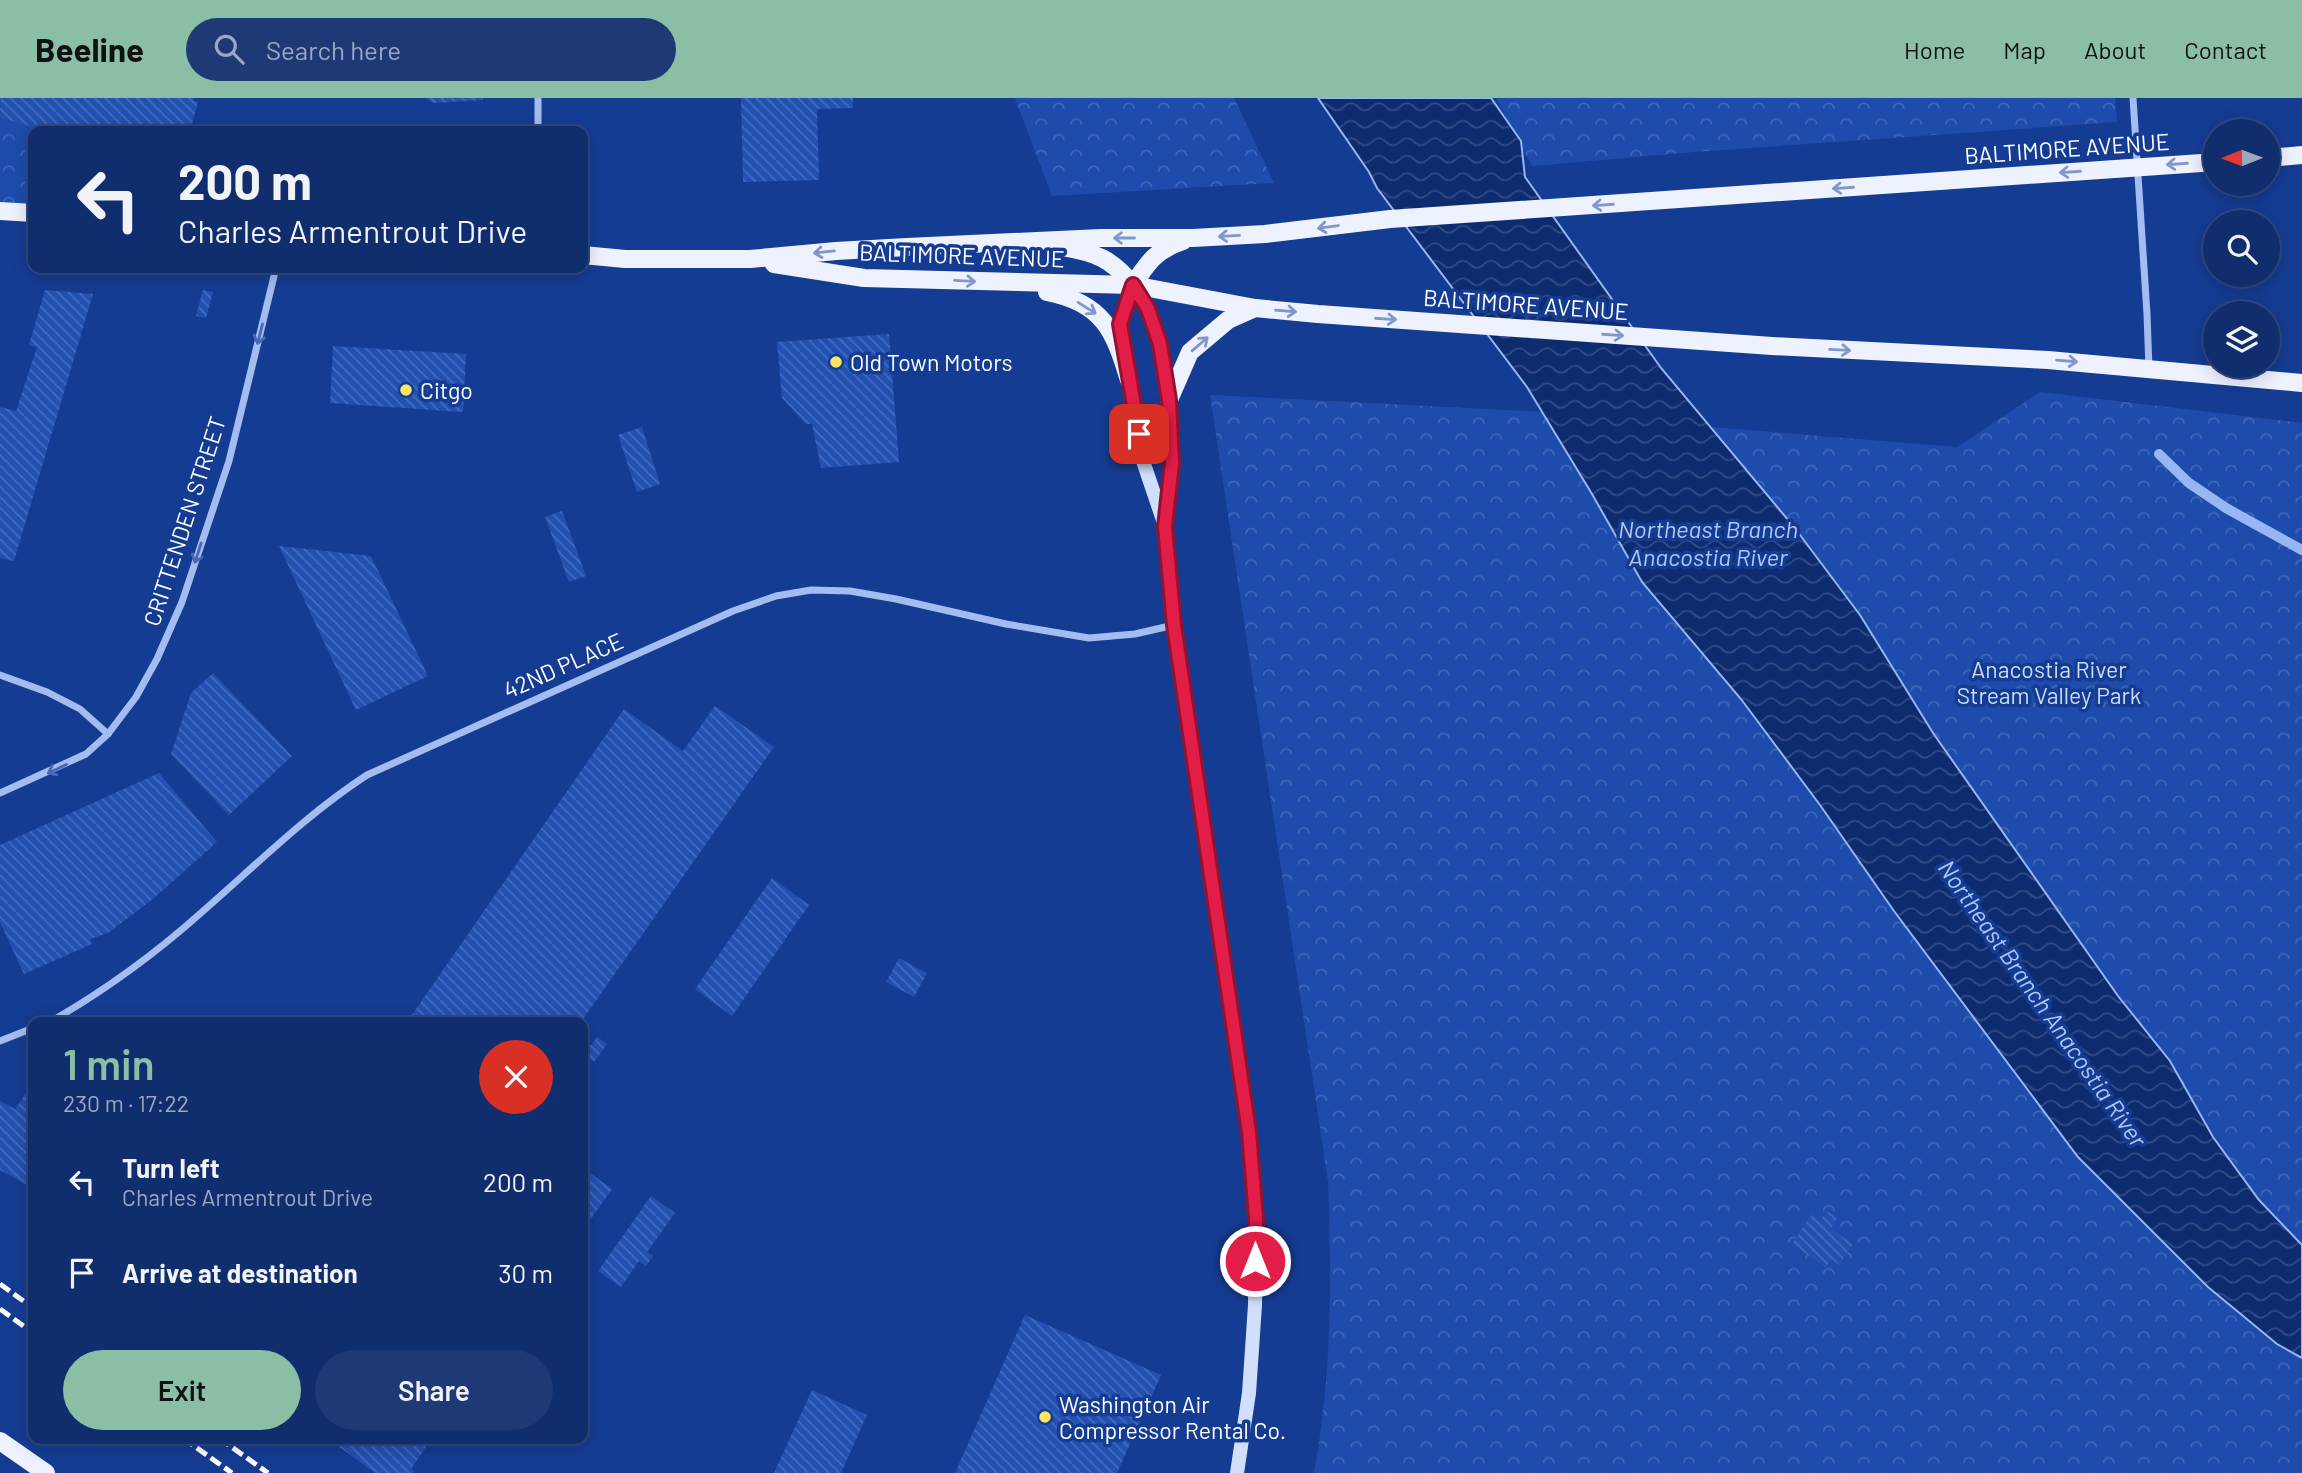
<!DOCTYPE html>
<html lang="en">
<head>
<meta charset="utf-8">
<style>
  body { margin:0; font-family:Barlow,sans-serif; background:#1e3976; color:#f1f3f6; height:100vh; display:flex; flex-direction:column; font-size:26px; white-space:nowrap }
  * { box-sizing:border-box; margin:0 }
  p { font-size:23px; color:#9ca8c2 }
  .icon { flex:none; width:38px; height:38px; fill:none; stroke:currentColor; stroke-width:2; stroke-linecap:round; stroke-linejoin:round }
  .map { position:relative; flex:1; overflow:hidden }
  .sheet { position:absolute; left:28px; top:919px; width:560px; height:427px; display:flex; flex-direction:column; background:#102d6e; border-radius:14px; box-shadow:0 4px 18px #0003,0 0 0 2px #304981 }
  .sheet>* { flex:none }
  .top-card { position:absolute; left:28px; top:28px; width:560px; height:147px; border-radius:14px; box-shadow:0 4px 18px #0003,0 0 0 2px #304981; background:#102d6e; color:#f1f3f6; overflow:hidden }
  .needle { width:46px; rotate:269deg }
  .buttons { position:absolute; left:2203px; top:21px; display:grid; gap:14px }
  .buttons a { display:grid; place-items:center; width:77px; height:77px; border-radius:50%; background:#102d6e; box-shadow:0 4px 18px #0003,0 0 0 2px #304981; font-size:35px }
  .pin { position:absolute; display:grid; place-items:center; width:60px; height:60px; color:#fff; margin:-30px; border-radius:14px; box-shadow:0 4px 10px #0006 }
  .me { position:absolute; width:77px; margin:-38px; rotate:0deg; stroke-linejoin:round; filter:drop-shadow(0 0 5px #0008) }
  .turn { display:flex; align-items:center; gap:24px; height:147px; padding:0 35px; font-size:32px }
  .turn .icon { width:91px; height:91px; stroke-width:2.5 }
  .turn b { display:block; font-size:49px; line-height:60px }
  .round { display:grid; place-items:center; flex:none; width:74px; height:74px; border-radius:37px; background:#1e3976 }
  .overview { display:flex; align-items:center; justify-content:space-between; height:119px; padding:0 35px }
  h1 { font-size:42px; font-weight:600; line-height:52px; color:#8abfa5 }
  .primary-button { display:flex; gap:14px; margin-top:auto; padding:14px 35px }
  .primary-button a { flex:1; height:80px; border-radius:42px; background:#8abfa5; color:#111; font-size:28px; font-weight:600; line-height:80px; text-align:center }
  .primary-button a+a { background:#1e3976; color:#f1f3f6 }
  ul { padding:0; list-style:none }
  li { display:flex; align-items:center; gap:21px; height:91px; padding:0 35px }
  li div { flex:1 }
  li b { display:block; font-size:26px }
  li em { font-style:normal }
  header { display:flex; align-items:center; gap:42px; box-sizing:border-box; height:98px; padding:0 35px; background:#8abfa5; color:#111 }
  header strong { font-size:33px }
  nav { display:flex; gap:38px; margin-inline-start:auto; font-size:24px }
  .search { width:490px; height:63px; background:#1e3976; display:flex; align-items:center; gap:18px; box-sizing:border-box; padding:0 24px; border-radius:38px; color:#9ca8c2; font-size:26px }
  .map>svg:first-child { display:block }
</style>
</head>
<body>
<header>
<strong>Beeline</strong>
<div class="search"><svg class="icon" aria-label="search" viewBox="0 0 24 24"><circle cx="10" cy="10" r="6"/><path d="M15 15l6 6"/></svg>Search here</div>
<nav><a>Home</a><a>Map</a><a>About</a><a>Contact</a></nav>
</header>
<div class="map">
<svg width="2302" height="1375" viewBox="0 0 2302 1375">
  <defs>
    <pattern id="park-crowns" width="20" height="18" patternUnits="userSpaceOnUse" patternTransform="scale(1.75)"><rect width="20" height="18" fill="#1d4cac"/><path d="M2 6a3 3 0 1 1 6 0M12 15a3 3 0 1 1 6 0" fill="none" stroke="#3f67b8"/></pattern>
    <pattern id="water-waves" width="16" height="10" patternUnits="userSpaceOnUse" patternTransform="scale(1.75)"><rect width="16" height="10" fill="#0d2b6f"/><path d="M0 5q4-4 8 0t8 0" fill="none" stroke="#314b85"/></pattern>
    <pattern id="building-back-hatch" width="6" height="6" patternUnits="userSpaceOnUse" patternTransform="scale(1.75)"><rect width="6" height="6" fill="#2351b1"/><path d="M-1 5l2 2M0 0l6 6M5-1l2 2" fill="none" stroke="#446bbd"/></pattern>
  </defs>
  <rect width="100%" height="100%" fill="#153c93"/>
  <!-- park -->
  <g fill="url(#park-crowns)">
    <path d="M0,0H193L191,33H33V115L0,113Z"/>
    <path d="M1015,0H1234L1274,85L1052,98Z"/>
    <path d="M1496,0H2115L2117,24L1694,54L1532,68Z"/>
    <path d="M2040,294L2302,325V1375H1314C1332,1278 1332,1180 1328,1083L1210,297L1548,314L1716,335L1711,329L1957,349Z"/>
  </g>
  <!-- water -->
  <path fill="url(#water-waves)" stroke="#96b6f4" stroke-width="2" d="M1318,0H1491L1521,43L1525,79L1661,270L1794,429L1860,517L1933,635L2118,898L2170,963L2213,1039L2259,1102L2302,1147V1260L2277,1246L2208,1189L2078,1059L1894,813L1820,707L1741,601L1642,484L1592,396L1527,289L1377,90L1369,74Z"/>
  <g fill="none" stroke-linecap="round" stroke-linejoin="round">
    <!-- stream -->
    <path stroke="#96b6f4" stroke-width="10" d="M2159,356L2189,385L2226,410L2302,452"/>
  </g>
  <!-- building -->
  <g fill="url(#building-back-hatch)">
    <path d="M1,0H194L193,3L198,4L190,33H38L39,31L0,19Z"/>
    <path d="M426,0H483V2L433,5Z"/>
    <path d="M741,0H853V10L817,11L819,82L743,84Z"/>
    <path d="M45,192L93,196L14,463L0,460V309L16,313L37,249L29,247Z"/>
    <path d="M203,192L213,194L206,220L196,218Z"/>
    <path d="M889,236L899,364L821,370L812,326H806L782,300L777,244Z"/>
    <path d="M333,248L466,256L463,314L330,305Z"/>
    <path d="M642,329L660,386L637,394L618,337Z"/>
    <path d="M562,413L586,478L569,484L545,419Z"/>
    <path d="M279,448L371,458L428,578L356,612Z"/>
    <path d="M213,575L292,658L229,717L171,656L191,595Z"/>
    <path d="M715,608L774,649L581,924H407L624,611L683,653Z"/>
    <path d="M159,675L217,744L153,801L108,835L90,841L92,846L24,876L0,824V747Z"/>
    <path d="M772,780L809,807L732,918L695,891Z"/>
    <path d="M899,860L927,875L914,899L886,884Z"/>
    <path d="M597,939L607,946L594,964L584,956Z"/>
    <path d="M33,985V1090L0,1072V1003L15,1011Z"/>
    <path d="M583,1070L612,1091L583,1132Z"/>
    <path d="M651,1098L675,1115L647,1154L653,1158L646,1168L639,1163L621,1189L598,1173Z"/>
    <path d="M1827,1113L1837,1120L1831,1131L1853,1146L1839,1167L1831,1161L1826,1169L1792,1146L1811,1117L1820,1123Z"/>
    <path d="M1025,1217L1161,1277L1117,1375H955Z"/>
    <path d="M812,1292L867,1317L841,1375H774Z"/>
    <path d="M327,1340H432L411,1371L414,1373L413,1375H375Z"/>
  </g>
  <g fill="none" stroke-linecap="round" stroke-linejoin="round">
    <!-- street -->
    <g stroke="#a3bdf1" stroke-width="7">
      <path d="M538,0V33"/>
      <path d="M2133,0L2147,216L2149,271"/>
      <path d="M0,577L47,594L80,611L108,636"/>
      <path d="M0,695L86,656L108,636L136,599L157,561L182,504L229,363L276,170"/>
      <path d="M50,924C104,893 155,856 202,814C256,767 307,716 367,677L733,513L776,498L811,492L850,493L896,501L1006,526L1089,540L1135,536L1174,527"/>
      <path d="M0,943L33,930"/>
    </g>
    <!-- secondary -->
    <g stroke="#d2dffc" stroke-width="14">
      <path d="M1133,187L1148,211L1160,246L1169,302L1172,365L1165,429L1174,527L1249,1034L1256,1120L1255,1207L1249,1295L1237,1375"/>
      <path d="M1133,187L1120,226L1143,363L1164,425"/>
    </g>
    <!-- primary -->
    <g stroke="#eef2ff" stroke-width="18">
      <path d="M2268,60L2302,57"/>
      <path d="M0,113L33,115"/>
      <path d="M1062,149C1096,155 1111,160 1133,187"/>
      <path d="M583,157L625,161H750L836,153L907,149L1101,140H1193L1265,136L1390,121L2216,64"/>
      <path d="M774,166L864,180L1133,187L1255,210L1318,216L1772,248L2048,262L2302,285"/>
      <path d="M1133,187C1148,164 1156,152 1183,143"/>
      <path d="M1047,194C1103,205 1114,232 1129,282"/>
      <path d="M1169,302L1190,254L1228,222L1255,210"/>
      <path d="M0,1343L46,1375"/>
    </g>
    <!-- rail -->
    <g stroke="#fff" stroke-width="5" stroke-dasharray="12 5" stroke-linecap="butt">
      <path d="M0,1186L33,1210"/>
      <path d="M0,1211L33,1235"/>
      <path d="M183,1340L232,1375"/>
      <path d="M219,1340L268,1375"/>
    </g>
  </g>
  <!-- one-way arrows -->
  <defs><path id="oneway-shaft" d="M-6 0H5M1.5-3L5.5 0L1.5 3" fill="none" stroke-width="1.6" stroke-linecap="round" stroke-linejoin="round" transform="scale(1.75)"/></defs>
  <g stroke="#8297c9">
    <use href="#oneway-shaft" transform="translate(2177 66) rotate(176)"/>
    <use href="#oneway-shaft" transform="translate(2070 74) rotate(176)"/>
    <use href="#oneway-shaft" transform="translate(1843 90) rotate(176)"/>
    <use href="#oneway-shaft" transform="translate(1603 107) rotate(176)"/>
    <use href="#oneway-shaft" transform="translate(1328 129) rotate(173)"/>
    <use href="#oneway-shaft" transform="translate(1229 138) rotate(177)"/>
    <use href="#oneway-shaft" transform="translate(1124 140) rotate(180)"/>
    <use href="#oneway-shaft" transform="translate(824 154) rotate(174)"/>
    <use href="#oneway-shaft" transform="translate(965 183) rotate(3)"/>
    <use href="#oneway-shaft" transform="translate(1087 210) rotate(32)"/>
    <use href="#oneway-shaft" transform="translate(1286 213) rotate(5)"/>
    <use href="#oneway-shaft" transform="translate(1386 221) rotate(4)"/>
    <use href="#oneway-shaft" transform="translate(1613 237) rotate(4)"/>
    <use href="#oneway-shaft" transform="translate(1200 246) rotate(-41)"/>
    <use href="#oneway-shaft" transform="translate(1840 252) rotate(3)"/>
    <use href="#oneway-shaft" transform="translate(2067 263) rotate(5)"/>
  </g>
  <g stroke="#4769b4">
    <use href="#oneway-shaft" transform="translate(260 236) rotate(104)"/>
    <use href="#oneway-shaft" transform="translate(198 455) rotate(108)"/>
    <use href="#oneway-shaft" transform="translate(57 671) rotate(154)"/>
  </g>
  <g fill="none" stroke-linecap="round" stroke-linejoin="round">
    <defs>
      <path id="route" d="M1139,336L1120,226L1133,187L1148,211L1160,246L1169,302L1172,365L1165,429L1174,527L1249,1034L1256,1120L1255,1163"/>
    </defs>
    <!-- route casing -->
    <use href="#route" stroke="#92132f" stroke-width="18"/>
    <!-- route -->
    <use href="#route" stroke="#e11d48" stroke-width="12"/>
  </g>
  <!-- markers -->
  <g fill="#ffe564" stroke="#153c93" stroke-width="2.5">
    <circle cx="836" cy="264" r="7"/>
    <circle cx="406" cy="292" r="7"/>
    <circle cx="1045" cy="1319" r="7"/>
  </g>
  <g text-anchor="middle" dominant-baseline="central" stroke-width="7" stroke-linejoin="round" paint-order="stroke">
    <!-- street labels -->
    <g font-size="23" fill="#fff" stroke="#153c93">
      <text transform="translate(2067 50) rotate(-4)">BALTIMORE AVENUE</text>
      <text transform="translate(962 157) rotate(2)">BALTIMORE AVENUE</text>
      <text transform="translate(1526 206) rotate(4)">BALTIMORE AVENUE</text>
      <text transform="translate(184 423) rotate(-72)">CRITTENDEN STREET</text>
      <text transform="translate(563 567) rotate(-24)">42ND PLACE</text>
    </g>
    <!-- poi labels -->
    <g font-size="23" fill="#fff" stroke="#153c93" text-anchor="start">
      <text x="850" y="264">Old Town Motors</text>
      <text x="420" y="292">Citgo</text>
      <text x="1059" y="1306">Washington Air<tspan x="1059" dy="26">Compressor Rental Co.</tspan></text>
    </g>
    <!-- park labels -->
    <g font-size="23" fill="#cbdbfc" stroke="#153c93">
      <text x="2049" y="571">Anacostia River<tspan x="2049" dy="26">Stream Valley Park</tspan></text>
    </g>
    <!-- water labels -->
    <g font-size="24" font-style="italic" fill="#b0c8f8" stroke="#153c93">
      <text x="1708" y="430">Northeast Branch<tspan x="1708" dy="28">Anacostia River</tspan></text>
      <text transform="translate(2043 905) rotate(55)">Northeast Branch Anacostia River</text>
    </g>
  </g>
</svg>
<div class="buttons">
<a><svg class="needle" viewBox="-14 -14 28 28"><path d="M0-13l5 13h-10z" fill="#e53935"/><path d="M0 13l5-13h-10z" fill="#9ca8c2"/></svg></a>
<a><svg class="icon" aria-label="search" viewBox="0 0 24 24"><circle cx="10" cy="10" r="6"/><path d="M15 15l6 6"/></svg></a>
<a><svg class="icon" aria-label="layers" viewBox="0 0 24 24"><path d="M12 4l9 5-9 5-9-5zM3 14l9 5 9-5"/></svg></a>
</div>
<div class="pin" style="left:1139px;top:336px;background:#d93025"><svg class="icon" aria-label="arrive" viewBox="0 0 24 24"><path d="M6 21V4h12l-3 4 3 4H6"/></svg></div>
<svg class="me" style="left:1255px;top:1163px" viewBox="-20 -20 40 40"><circle r="17" fill="#e11d48" stroke="#fff" stroke-width="3"/><path d="M0-11L8 9 0 5-8 9z" fill="#fff"/></svg>
<div class="top-card">
<div class="turn"><svg class="icon" aria-label="left" viewBox="0 0 24 24"><path d="M17 20v-9H6M10 6l-5 5 5 5"/></svg><div><b>200 m</b>Charles Armentrout Drive</div></div>
</div>
<section class="sheet">
<div class="overview"><div><h1>1 min</h1><p>230 m · 17:22</p></div><a class="round" style="background:#d93025;color:#fff"><svg class="icon" aria-label="close" viewBox="0 0 24 24"><path d="M6 6l12 12M18 6L6 18"/></svg></a></div>
<ul>
<li><svg class="icon" aria-label="left" viewBox="0 0 24 24"><path d="M17 20v-9H6M10 6l-5 5 5 5"/></svg><div><b>Turn left</b><p>Charles Armentrout Drive</p></div><em>200 m</em></li>
<li><svg class="icon" aria-label="arrive" viewBox="0 0 24 24"><path d="M6 21V4h12l-3 4 3 4H6"/></svg><div><b>Arrive at destination</b></div><em>30 m</em></li>
</ul>
<div class="primary-button"><a>Exit</a><a>Share</a></div>
</section>
</div>
</body>
</html>
